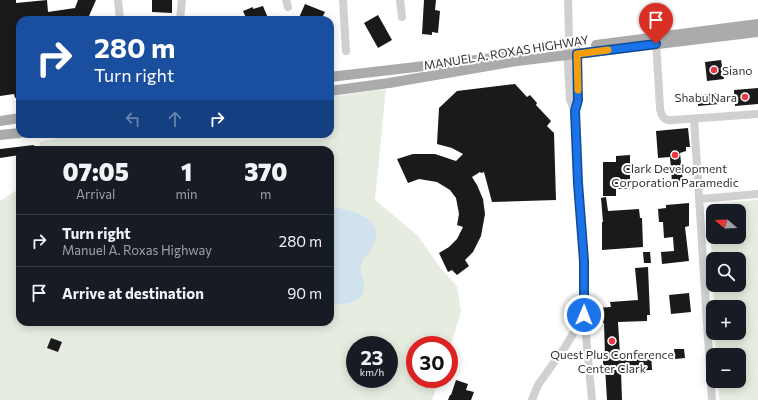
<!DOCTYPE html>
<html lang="en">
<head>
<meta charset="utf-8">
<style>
  body { margin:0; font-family:Commissioner,sans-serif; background:#20242c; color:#f1f3f6; height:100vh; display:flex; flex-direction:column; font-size:15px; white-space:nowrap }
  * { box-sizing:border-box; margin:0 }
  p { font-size:13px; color:#9ea1a6 }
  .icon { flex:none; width:22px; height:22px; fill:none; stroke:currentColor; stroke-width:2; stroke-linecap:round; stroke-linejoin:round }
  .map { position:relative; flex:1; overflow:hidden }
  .side { position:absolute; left:16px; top:146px; width:318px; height:180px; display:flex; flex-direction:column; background:#171b24; border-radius:12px; box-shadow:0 2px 10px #0003 }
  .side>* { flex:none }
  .banner { position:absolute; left:16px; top:16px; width:318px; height:122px; border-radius:12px; box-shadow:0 2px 10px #0003; background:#1a4fa0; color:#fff; overflow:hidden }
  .needle { width:26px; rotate:289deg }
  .tools { position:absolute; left:706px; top:204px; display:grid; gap:8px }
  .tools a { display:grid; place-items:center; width:40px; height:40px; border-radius:8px; background:#171b24; box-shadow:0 2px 10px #0003; font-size:20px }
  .speed { position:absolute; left:346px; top:336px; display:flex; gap:8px; font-size:20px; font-weight:700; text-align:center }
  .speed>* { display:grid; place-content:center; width:52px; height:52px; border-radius:50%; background:#171b24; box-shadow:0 2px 10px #0003; line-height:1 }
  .speed small { font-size:10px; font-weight:400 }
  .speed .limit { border:6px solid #d22; background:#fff; color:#111 }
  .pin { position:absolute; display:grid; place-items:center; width:34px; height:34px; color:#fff; margin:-41px -17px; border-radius:50% 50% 50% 0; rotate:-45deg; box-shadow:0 0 4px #0007 }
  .pin .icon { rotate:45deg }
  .me { position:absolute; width:44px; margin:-22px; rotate:1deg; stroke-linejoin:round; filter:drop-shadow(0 0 3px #0008) }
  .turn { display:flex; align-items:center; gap:14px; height:84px; padding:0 12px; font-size:18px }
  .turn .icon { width:52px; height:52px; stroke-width:2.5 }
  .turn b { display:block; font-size:28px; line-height:34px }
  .lanes { display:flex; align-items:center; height:38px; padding:0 12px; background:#0003; justify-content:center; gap:20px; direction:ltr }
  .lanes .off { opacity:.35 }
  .eta { display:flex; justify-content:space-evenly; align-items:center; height:68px; text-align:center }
  .eta b { font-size:24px; font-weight:800; line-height:28px }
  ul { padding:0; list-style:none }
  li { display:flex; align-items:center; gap:12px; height:52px; padding:0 12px; border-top:1px solid #363941 }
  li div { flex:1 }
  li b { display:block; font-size:15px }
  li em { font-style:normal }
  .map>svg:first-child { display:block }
</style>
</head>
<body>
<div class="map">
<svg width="758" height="400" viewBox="0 0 758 400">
  <rect width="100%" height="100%" fill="#fff"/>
  <!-- green -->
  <g fill="#e6ecdf" fill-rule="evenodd">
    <path d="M386,89L375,200L418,236L442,270L457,286L461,312L449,350V345H415V379H439L432,400H0V201L20,188V322H330V150H41L39,142L82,134H330V97ZM355,345H389V379H355Z"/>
    <path d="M758,200V400H719L718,381H739V355H716L715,333H739V307H714L709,204ZM713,211H739V237H713ZM713,259H739V285H713Z"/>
  </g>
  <!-- water -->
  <path fill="#cfe2ee" d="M330,206C350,211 387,216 373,246C370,253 363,257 361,264C359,271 363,277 364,284C366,304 344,305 330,304Z"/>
  <!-- building -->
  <g fill="#1a1a1a">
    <path d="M0,0H16V3L47,0L48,12L75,8L78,0H96L89,16L92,20H20V97L15,98L14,94L0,96Z"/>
    <path d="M152,0H172V13L152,12Z"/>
    <path d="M424,0H436L435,10L440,11L438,33L432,32V35L422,34Z"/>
    <path d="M305,4L325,12L321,20H298Z"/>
    <path d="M263,6L268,18L262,20H247L243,11L253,7V9Z"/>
    <path d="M378,15L392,40L378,48L364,23Z"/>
    <path d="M721,60L724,79L707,81L705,62Z"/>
    <path d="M515,84L527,97L530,95L537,103L536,105L551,121L547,126L554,133L556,200L492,202L484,172L481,173L480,172L472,177L477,185L483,199L485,214L481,236L473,252L465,260L469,266L457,275L452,270L448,272L439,253L449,247L457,239L463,227L457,225L459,214L456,198L450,190L437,182L419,179L408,183L397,159L413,154H435L456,161L463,154L452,148L437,144L439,108L457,91Z"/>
    <path d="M758,88V104L735,106L734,90Z"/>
    <path d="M718,93L719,104L698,106L697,95Z"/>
    <path d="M688,128L690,147H686V151L680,153L683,181L672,182L670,157L658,158L656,131Z"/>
    <path d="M34,145V150H20V155L0,158V149Z"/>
    <path d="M630,155V189H616V196H603V162H616V156Z"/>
    <path d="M606,197L608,211L639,209L640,218H642L643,247L602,250V222H603L601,198Z"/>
    <path d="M689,203V226L685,227L689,261L662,264L661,252L674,251L673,237L664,238L663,222H659L658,209L666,208V205Z"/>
    <path d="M643,252H650L651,263H644Z"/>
    <path d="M648,267L650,315H647V321L618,322L620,355L651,353L652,370L621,371L622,400H607L605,367H603V357H605L604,323L594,322L593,315H596V308L611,307L610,302L638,300L635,268Z"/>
    <path d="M689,293L691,312L671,314L669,295Z"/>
    <path d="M51,338L62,342L58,352L47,348Z"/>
    <path d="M674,349H684L685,358L675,359Z"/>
    <path d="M456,380L468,384L466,390L474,392L471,400H448L450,395H451Z"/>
  </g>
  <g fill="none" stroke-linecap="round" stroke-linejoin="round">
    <!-- minor -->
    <g stroke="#d0d0d0" stroke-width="8">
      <path d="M118,0L120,20"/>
      <path d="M286,0L288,7"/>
      <path d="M343,0L346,51"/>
      <path d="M400,0L402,17"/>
      <path d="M568,0L569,39L567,48L570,100L575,111"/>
      <path d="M180,20L182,0"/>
      <path d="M569,39L576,47L577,63L578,100L575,111L577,175L584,261V315L592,400"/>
      <path d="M656,39L660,108C661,116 664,121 673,120L758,114"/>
      <path d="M694,119L712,400"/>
      <path d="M700,199L758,194"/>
      <path d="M532,400L538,385L565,347L584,315"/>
    </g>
    <!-- major -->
    <g stroke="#ababab" stroke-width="10">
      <path d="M596,45L758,24"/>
      <path d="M330,77L519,55"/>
      <path d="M330,91L389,83L517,61L758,32"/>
      <path d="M0,121L20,118"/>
      <path d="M0,135L20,133"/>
    </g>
  </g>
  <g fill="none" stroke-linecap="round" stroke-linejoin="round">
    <defs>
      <path id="route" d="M584,315V261L578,183L575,111L578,100L577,54L656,44"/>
    </defs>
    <!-- route casing -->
    <use href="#route" stroke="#114b97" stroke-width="10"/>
    <!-- route -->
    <use href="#route" stroke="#1a73e8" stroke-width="7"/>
    <!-- slow -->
    <path stroke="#f59e0b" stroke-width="7" d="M578,90L577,54L608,50"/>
  </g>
  <!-- markers -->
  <g fill="#e63946" stroke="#fff" stroke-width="1.5">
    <circle cx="714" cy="70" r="4"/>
    <circle cx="745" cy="97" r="4"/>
    <circle cx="675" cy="155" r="4"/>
    <circle cx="612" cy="341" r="4"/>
  </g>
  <g text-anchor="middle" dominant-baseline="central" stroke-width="4" stroke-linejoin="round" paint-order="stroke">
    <!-- street labels -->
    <g font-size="12" fill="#333" stroke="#fff">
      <text transform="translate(506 52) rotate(-9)">MANUEL A. ROXAS HIGHWAY</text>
    </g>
    <!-- poi labels -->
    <g font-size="12" fill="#333" stroke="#fff">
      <text x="722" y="70" text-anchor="start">Siano</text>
      <text x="737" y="97" text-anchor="end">Shabu Nara</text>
      <text x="675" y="168">Clark Development<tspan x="675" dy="14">Corporation Paramedic</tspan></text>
      <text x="612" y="354">Quest Plus Conference<tspan x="612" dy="14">Center Clark</tspan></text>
    </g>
  </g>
</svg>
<div class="tools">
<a><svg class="needle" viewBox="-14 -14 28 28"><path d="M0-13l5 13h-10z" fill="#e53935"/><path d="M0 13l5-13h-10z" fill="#9ea1a6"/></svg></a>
<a><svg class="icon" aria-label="search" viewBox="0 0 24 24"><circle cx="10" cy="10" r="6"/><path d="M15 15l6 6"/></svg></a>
<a>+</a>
<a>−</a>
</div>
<div class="speed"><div>23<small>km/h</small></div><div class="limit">30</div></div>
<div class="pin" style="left:656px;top:44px;background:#d93025"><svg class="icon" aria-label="arrive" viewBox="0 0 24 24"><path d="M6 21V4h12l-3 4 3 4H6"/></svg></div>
<svg class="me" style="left:584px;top:315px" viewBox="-20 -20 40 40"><circle r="17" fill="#1a73e8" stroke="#fff" stroke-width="3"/><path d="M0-11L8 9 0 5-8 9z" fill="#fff"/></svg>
<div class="banner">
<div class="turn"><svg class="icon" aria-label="right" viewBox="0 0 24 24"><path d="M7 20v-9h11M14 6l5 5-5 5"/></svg><div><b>280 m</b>Turn right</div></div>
<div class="lanes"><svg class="icon off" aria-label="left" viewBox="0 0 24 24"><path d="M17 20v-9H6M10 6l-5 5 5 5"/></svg><svg class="icon off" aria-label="ahead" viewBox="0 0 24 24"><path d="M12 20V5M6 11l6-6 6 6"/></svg><svg class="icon" aria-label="right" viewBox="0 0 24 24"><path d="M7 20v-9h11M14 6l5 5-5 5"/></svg></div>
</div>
<section class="side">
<div class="eta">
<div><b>07:05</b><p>Arrival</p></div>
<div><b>1</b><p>min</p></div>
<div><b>370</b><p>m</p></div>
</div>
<ul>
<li><svg class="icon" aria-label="right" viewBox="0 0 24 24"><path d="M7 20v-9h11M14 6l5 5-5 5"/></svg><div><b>Turn right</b><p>Manuel A. Roxas Highway</p></div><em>280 m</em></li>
<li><svg class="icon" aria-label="arrive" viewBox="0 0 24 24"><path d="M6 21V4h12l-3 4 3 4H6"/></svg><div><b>Arrive at destination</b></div><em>90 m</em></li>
</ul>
</section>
</div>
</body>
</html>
